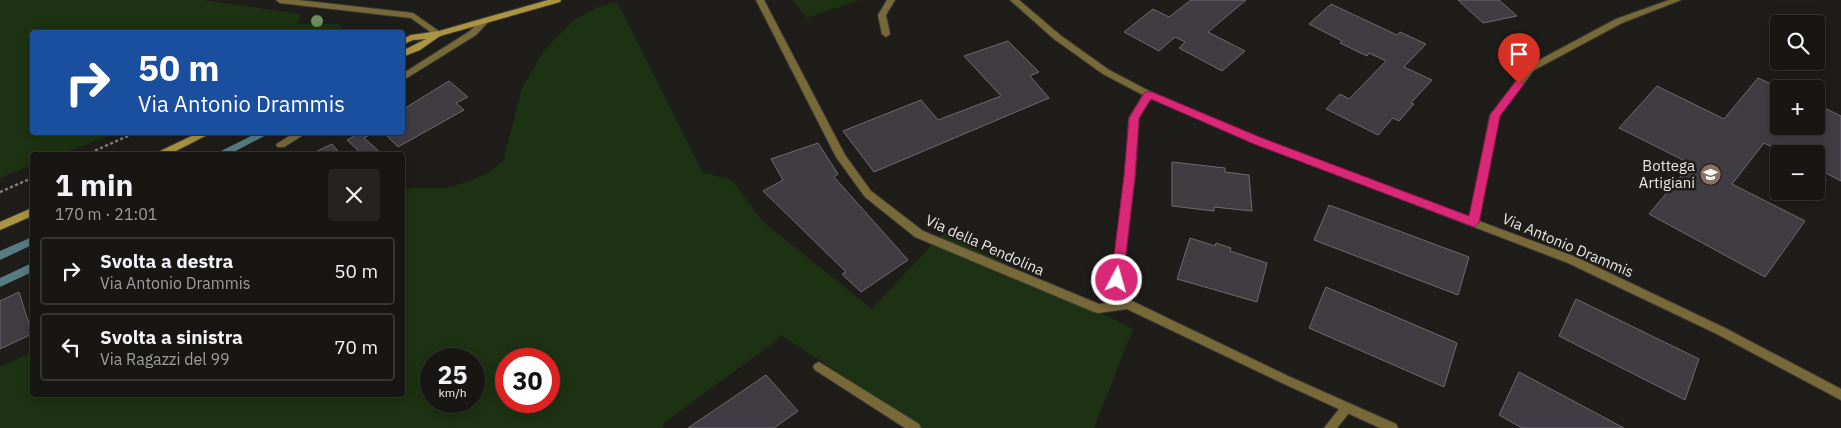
<!DOCTYPE html>
<html lang="it">
<head>
<meta charset="utf-8">
<style>
  body { margin:0; font-family:"IBM Plex Sans",sans-serif; background:#242321; color:#f1f3f6; height:100vh; display:flex; flex-direction:column; font-size:19px; white-space:nowrap }
  * { box-sizing:border-box; margin:0 }
  p { font-size:16px; color:#9e9fa0 }
  .icon { flex:none; width:28px; height:28px; fill:none; stroke:currentColor; stroke-width:2; stroke-linecap:round; stroke-linejoin:round }
  .map { position:relative; flex:1; overflow:hidden }
  .side { position:absolute; left:30px; top:152px; width:375px; height:245px; display:flex; flex-direction:column; background:#171613; border-radius:5px; box-shadow:0 2px 12px #0003,0 0 0 1px #363533 }
  .side>* { flex:none }
  .banner { position:absolute; left:30px; top:30px; width:375px; height:105px; border-radius:5px; box-shadow:0 2px 12px #0003,0 0 0 1px #363533; background:#1a4fa0; color:#fff; overflow:hidden }
  .buttons { position:absolute; left:1770px; top:15px; display:grid; gap:10px }
  .buttons a { display:grid; place-items:center; width:55px; height:55px; border-radius:5px; background:#171613; box-shadow:0 2px 12px #0003,0 0 0 1px #363533; font-size:25px }
  .speed { position:absolute; left:420px; top:348px; display:flex; gap:10px; font-size:25px; font-weight:700; text-align:center }
  .speed>* { display:grid; place-content:center; width:65px; height:65px; border-radius:50%; background:#171613; box-shadow:0 2px 12px #0003,0 0 0 1px #363533; line-height:1 }
  .speed small { font-size:12px; font-weight:400 }
  .speed .limit { border:8px solid #d22; background:#fff; color:#111 }
  .pin { position:absolute; display:grid; place-items:center; width:42px; height:42px; color:#fff; margin:-51px -21px; border-radius:50% 50% 50% 0; rotate:-45deg; box-shadow:0 0 5px #0007 }
  .pin .icon { rotate:45deg }
  .me { position:absolute; width:55px; margin:-28px; rotate:6deg; stroke-linejoin:round; filter:drop-shadow(0 0 4px #0008) }
  .turn { display:flex; align-items:center; gap:18px; height:105px; padding:0 25px; font-size:22px }
  .turn .icon { width:65px; height:65px; stroke-width:2.5 }
  .turn b { display:block; font-size:35px; line-height:42px }
  .round { display:grid; place-items:center; flex:none; width:52px; height:52px; border-radius:5px; background:#242321 }
  .overview { display:flex; align-items:center; justify-content:space-between; height:85px; padding:0 25px }
  h1 { font-size:30px; font-weight:700; line-height:38px }
  ul { padding:0; list-style:none }
  li { display:flex; align-items:center; gap:15px; height:68px; margin:0 10px 8px; padding:0 15px; border:2px solid #363533; border-radius:5px }
  li div { flex:1 }
  li b { display:block; font-size:19px }
  li em { font-style:normal }
  .map>svg:first-child { display:block }
</style>
</head>
<body>
<div class="map">
<svg width="1841" height="428" viewBox="0 0 1841 428">
  <rect width="100%" height="100%" fill="#1f1d19"/>
  <!-- green -->
  <g fill="#1d3212" fill-rule="evenodd">
    <path d="M0,0H204L301,14L296,24H339L344,32H32V132L115,133L59,155H32V165L0,178Z"/>
    <path d="M792,0H859L807,18Z"/>
    <path d="M617,2L702,172L732,180L762,221L872,309L944,232L1133,329L1094,428H923L781,335L773,343L664,423L663,428H0V367L32,352V395H402L403,190L412,188H445L470,181L488,173L503,161L522,88L543,52L574,20L600,6ZM431,359H474V401H431ZM506,359H549V401H506Z"/>
  </g>
  <g fill="none" stroke-linecap="round" stroke-linejoin="round">
    <!-- stream -->
    <g fill="#577c83" fill-rule="evenodd">
      <path d="M259,132H272L228,155H215L217,153Z"/>
      <path d="M32,237V245L0,260V251Z"/>
      <path d="M32,263V272L0,287V278Z"/>
    </g>
  </g>
  <!-- building -->
  <g fill="#3f3d42" stroke="#6d6b70">
    <path d="M1191,0H1246L1208,32L1245,51L1222,71L1179,48L1185,42L1175,37L1159,51L1124,32L1153,9L1169,17Z"/>
    <path d="M1458,0H1499L1517,16L1483,23Z"/>
    <path d="M1331,4L1397,35L1400,32L1426,44L1404,67L1432,80L1411,103L1414,104L1399,121L1393,118L1378,135L1326,109L1340,94L1349,99L1386,61L1369,53L1367,56L1340,43L1342,41L1309,24Z"/>
    <path d="M1008,41L1039,72L1030,76L1049,98L874,172L843,131L921,100L938,120L1001,96L964,56Z"/>
    <path d="M1758,78L1783,89H1779V126H1816V104L1841,116V181L1816,168V154H1786L1764,143L1732,184L1805,221L1765,277L1649,214L1691,164L1619,128L1657,86L1724,119Z"/>
    <path d="M449,81L468,97L456,103L464,110L398,147L383,132H402V110Z"/>
    <path d="M361,132H374L364,138L381,153L363,155L347,140Z"/>
    <path d="M818,143L838,174L834,177L908,260L861,292L842,274L846,272L763,191L783,180L771,159Z"/>
    <path d="M332,144L341,155H309Z"/>
    <path d="M1172,162L1225,168V172L1249,175L1252,211L1214,207V211L1172,206Z"/>
    <path d="M1329,205L1469,257L1458,295L1314,240Z"/>
    <path d="M1190,238L1215,246L1216,243L1231,248L1230,251L1267,263L1257,302L1177,279Z"/>
    <path d="M1326,287L1457,343L1444,387L1309,328Z"/>
    <path d="M19,292L32,334L0,349V301Z"/>
    <path d="M1576,299L1699,359L1685,400L1559,336Z"/>
    <path d="M1519,372L1624,428H1522L1499,415Z"/>
    <path d="M766,375L798,411L774,428H688Z"/>
  </g>
  <g fill="none" stroke-linecap="round" stroke-linejoin="round">
    <defs>
      <g id="lane">
        <path d="M887,0H895L886,15L890,34L886,37L882,34L878,15Z"/>
        <path d="M819,362L919,424L921,428H905L815,370L813,367L815,364Z"/>
        <path d="M1347,403L1351,404L1353,408L1337,428H1324L1343,404Z"/>
      </g>
      <g id="street">
        <path d="M276,0H298L413,13L443,34L442,36H436L411,18L280,3Z"/>
        <path d="M756,0H764L845,155L871,191L923,231L1099,304L1121,301L1112,280L1125,176L1129,118L1143,95L1103,74L1054,39L1010,0H1019L1060,35L1109,70L1151,92L1261,139L1470,217L1490,115L1528,66L1616,19L1669,0H1681L1622,23L1534,70L1499,116L1479,221L1576,257L1725,328L1841,389V400L1717,334L1568,263L1255,143L1150,98L1139,118L1135,176L1122,280L1132,301L1288,376L1396,424L1398,428H1380L1280,382L1127,309L1098,313L1094,312L915,237L865,197L836,157Z"/>
        <path d="M484,19L488,22L476,35L402,81V74L470,31L481,20Z"/>
        <path d="M296,132H308L284,147H278L276,145L278,143Z"/>
      </g>
      <g id="secondary">
        <path d="M548,0H561L560,2L440,36L420,50L402,57V51L426,39L413,40L402,45V39L411,35L439,31Z"/>
        <path d="M200,132H213L168,155H154L156,153Z"/>
        <path d="M32,208V216L0,230V222Z"/>
      </g>
    </defs>
    <!-- lane casing -->
    <use href="#lane" stroke="#3b3935" stroke-width="2"/>
    <!-- street casing -->
    <use href="#street" stroke="#3b3935" stroke-width="2"/>
    <!-- secondary casing -->
    <use href="#secondary" stroke="#3b3935" stroke-width="2"/>
    <!-- path -->
    <g stroke="#83817d" stroke-width="2.5" stroke-dasharray="3 2.5" stroke-linecap="butt">
      <path d="M85,155L137,132"/>
      <path d="M0,192L32,178"/>
    </g>
    <!-- lane -->
    <use href="#lane" fill="#776938" fill-rule="evenodd"/>
    <!-- street -->
    <use href="#street" fill="#776938" fill-rule="evenodd"/>
    <!-- secondary -->
    <use href="#secondary" fill="#ab9541" fill-rule="evenodd"/>
  </g>
  <!-- trees -->
  <circle fill="#6e8c5c" cx="317" cy="21" r="6"/>
  <!-- route -->
  <path fill="#db2777" stroke="#8e194d" d="M1519,80L1524,84L1500,116L1479,223L1474,227L1254,144L1151,99L1139,118L1135,176L1123,280L1121,283H1113L1111,280L1124,176L1129,118L1145,92H1152L1262,138L1469,216L1490,115L1516,81Z"/>
  <!-- icons -->
  <defs>
    <symbol id="school-disc" viewBox="-11 -11 22 22"><circle r="9.5" fill="#8d6e63" stroke="#1f1d19"/><path d="M0-5L7-2L0 1L-7-2ZM-4 1L0 2.5L4 1V4Q0 6-4 4Z" fill="#fff"/></symbol>
  </defs>
  <g fill-rule="evenodd">
    <use href="#school-disc" x="1698" y="162" width="25" height="25"/>
  </g>
  <g text-anchor="middle" dominant-baseline="central" stroke-width="5" stroke-linejoin="round" paint-order="stroke">
    <!-- poi labels -->
    <g font-size="15" fill="#e9e7e4" stroke="#1f1d19" text-anchor="end">
      <text x="1695" y="165">Bottega<tspan x="1695" dy="17">Artigiani</tspan></text>
    </g>
    <!-- street labels -->
    <g font-size="15" fill="#e9e7e4" stroke="#1f1d19">
      <text transform="translate(985 245) rotate(24)">Via della Pendolina</text>
      <text transform="translate(1568 245) rotate(23)">Via Antonio Drammis</text>
    </g>
  </g>
</svg>
<div class="buttons">
<a><svg class="icon" aria-label="search" viewBox="0 0 24 24"><circle cx="10" cy="10" r="6"/><path d="M15 15l6 6"/></svg></a>
<a>+</a>
<a>−</a>
</div>
<div class="speed"><div>25<small>km/h</small></div><div class="limit">30</div></div>
<div class="pin" style="left:1519px;top:84px;background:#d93025"><svg class="icon" aria-label="arrive" viewBox="0 0 24 24"><path d="M6 21V4h12l-3 4 3 4H6"/></svg></div>
<svg class="me" style="left:1117px;top:280px" viewBox="-20 -20 40 40"><circle r="17" fill="#db2777" stroke="#fff" stroke-width="3"/><path d="M0-11L8 9 0 5-8 9z" fill="#fff"/></svg>
<div class="banner">
<div class="turn"><svg class="icon" aria-label="right" viewBox="0 0 24 24"><path d="M7 20v-9h11M14 6l5 5-5 5"/></svg><div><b>50 m</b>Via Antonio Drammis</div></div>
</div>
<section class="side">
<div class="overview"><div><h1>1 min</h1><p>170 m · 21:01</p></div><a class="round"><svg class="icon" aria-label="close" viewBox="0 0 24 24"><path d="M6 6l12 12M18 6L6 18"/></svg></a></div>
<ul>
<li><svg class="icon" aria-label="right" viewBox="0 0 24 24"><path d="M7 20v-9h11M14 6l5 5-5 5"/></svg><div><b>Svolta a destra</b><p>Via Antonio Drammis</p></div><em>50 m</em></li>
<li><svg class="icon" aria-label="left" viewBox="0 0 24 24"><path d="M17 20v-9H6M10 6l-5 5 5 5"/></svg><div><b>Svolta a sinistra</b><p>Via Ragazzi del 99</p></div><em>70 m</em></li>
</ul>
</section>
</div>
</body>
</html>
